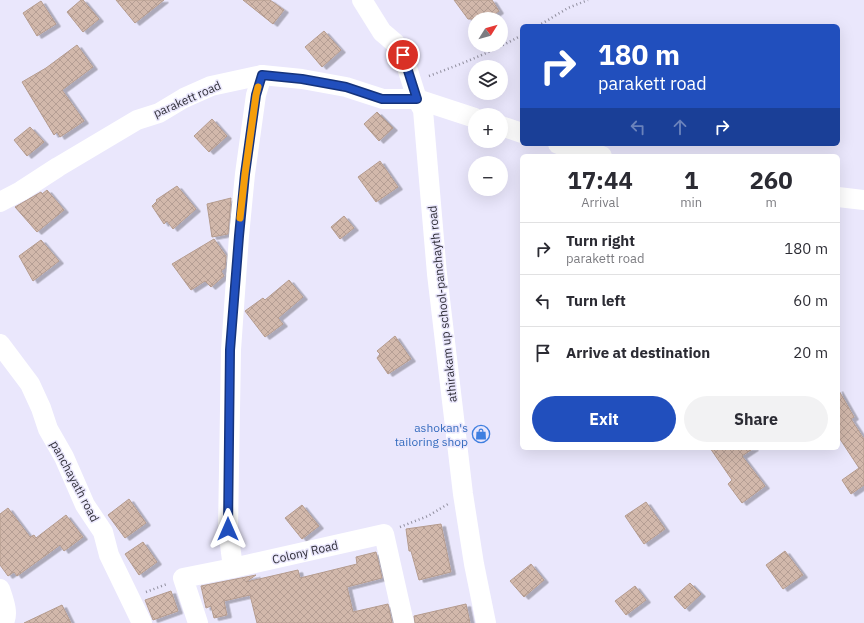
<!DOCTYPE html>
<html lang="en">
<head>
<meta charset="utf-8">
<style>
  body { margin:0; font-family:"IBM Plex Sans",sans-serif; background:#f2f2f3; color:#2b2b33; height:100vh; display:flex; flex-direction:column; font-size:15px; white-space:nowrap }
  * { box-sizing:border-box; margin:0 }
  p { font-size:13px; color:#7c7c81 }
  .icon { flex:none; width:22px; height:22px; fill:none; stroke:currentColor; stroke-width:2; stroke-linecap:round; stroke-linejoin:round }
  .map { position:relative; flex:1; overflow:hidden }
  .sheet { position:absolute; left:520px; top:154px; width:320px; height:296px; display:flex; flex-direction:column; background:#fff; border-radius:6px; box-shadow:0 4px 16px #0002 }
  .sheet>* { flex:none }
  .guide { position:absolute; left:520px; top:24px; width:320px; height:122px; border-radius:6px; box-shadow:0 4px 16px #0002; background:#214fbd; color:#fff; overflow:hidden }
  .needle { width:26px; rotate:53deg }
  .fabs { position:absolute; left:468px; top:12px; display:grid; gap:8px }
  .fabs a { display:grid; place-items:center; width:40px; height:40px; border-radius:50%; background:#fff; box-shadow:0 4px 16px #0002; font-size:20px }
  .pin { position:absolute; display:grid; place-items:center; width:34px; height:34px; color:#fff; margin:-17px; border:2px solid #fff; border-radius:50%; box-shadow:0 1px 4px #0007 }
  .me { position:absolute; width:44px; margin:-22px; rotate:0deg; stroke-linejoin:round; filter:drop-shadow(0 0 3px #0008) }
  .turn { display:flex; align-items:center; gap:14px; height:84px; padding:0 12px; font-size:18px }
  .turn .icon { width:52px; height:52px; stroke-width:2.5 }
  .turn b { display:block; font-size:28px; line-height:34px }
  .lanes { display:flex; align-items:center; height:38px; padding:0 12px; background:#0003; justify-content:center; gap:20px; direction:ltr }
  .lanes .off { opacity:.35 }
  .eta { display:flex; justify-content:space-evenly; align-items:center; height:68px; text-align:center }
  .eta b { font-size:24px; font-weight:700; line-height:28px }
  .cta { display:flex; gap:8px; margin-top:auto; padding:8px 12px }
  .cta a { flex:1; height:46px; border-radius:24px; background:#214fbd; color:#fff; font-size:16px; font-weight:700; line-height:46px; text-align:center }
  .cta a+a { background:#f2f2f3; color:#2b2b33 }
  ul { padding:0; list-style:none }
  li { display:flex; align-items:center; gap:12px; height:52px; padding:0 12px; border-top:1px solid #e1e1e2 }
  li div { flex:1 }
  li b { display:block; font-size:15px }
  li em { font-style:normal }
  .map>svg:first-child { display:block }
</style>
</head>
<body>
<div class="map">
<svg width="864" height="623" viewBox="0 0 864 623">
  <defs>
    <pattern id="building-cross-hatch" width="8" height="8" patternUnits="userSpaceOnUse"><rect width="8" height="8" fill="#d2b8ab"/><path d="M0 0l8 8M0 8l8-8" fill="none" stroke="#b59e94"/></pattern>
    <filter id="shadow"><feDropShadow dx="4.5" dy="2.5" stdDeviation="0" flood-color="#0004"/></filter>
  </defs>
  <rect width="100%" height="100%" fill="#eae7fc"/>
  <!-- building -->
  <g fill="url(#building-cross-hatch)" stroke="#b49b8e" filter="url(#shadow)">
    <path d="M81,0H83L99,19L83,32L67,12Z"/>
    <path d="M116,0H164L135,23Z"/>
    <path d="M243,0H270L284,10L273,24Z"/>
    <path d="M454,0H492L499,11L488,19H468Z"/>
    <path d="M41,1L56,24L37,36L23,13Z"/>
    <path d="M324,31L341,50L322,67L305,47Z"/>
    <path d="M77,45L93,67L62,90L84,121L60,137L57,132L54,135L22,82L46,68Z"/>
    <path d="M377,112L393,128L379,141L364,124Z"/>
    <path d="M212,119L227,136L209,152L194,136Z"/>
    <path d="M30,127L44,142L27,156L14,140Z"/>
    <path d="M380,161L398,187L376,202L358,177Z"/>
    <path d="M177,186L196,209L173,229L167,221L164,224L152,206L157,201L156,200Z"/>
    <path d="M47,190L64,210L37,232L15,207L41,192L42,194Z"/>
    <path d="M231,198L228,234L212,237L207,204Z"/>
    <path d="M344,216L354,228L340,239L331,227Z"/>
    <path d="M214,239L226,256L225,268L221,271L224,276L211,287L205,281L191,290L172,264Z"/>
    <path d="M41,240L59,261L33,281L19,256Z"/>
    <path d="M289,280L303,297L278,318L283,324L265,337L245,311L263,298L265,300Z"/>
    <path d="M395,336L411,359L388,374L377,358L380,354L377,351Z"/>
    <path d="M838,389L854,417L851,419L864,439V485L851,494L842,480L859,468L838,436Z"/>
    <path d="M710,448H754L742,456L765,486L742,503L728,484L732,480Z"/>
    <path d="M129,499L146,523L125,538L108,515Z"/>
    <path d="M646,502L665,529L644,544L625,516Z"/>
    <path d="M302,505L319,526L302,539L285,518Z"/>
    <path d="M8,508L30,537L34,535L36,538L66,515L83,537L64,551L60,545L17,576L14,572L8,576L0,565V514Z"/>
    <path d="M441,524L451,572L419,580L411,551H409L406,529Z"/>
    <path d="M143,542L157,562L139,575L125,554Z"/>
    <path d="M785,551L803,575L783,589L766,565Z"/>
    <path d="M376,552L382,578L347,587L353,612L388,604L392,623H257L250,595L224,601L227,615L214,618L211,606L206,608L201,586L256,575L246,582L298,570L300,578L357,564L356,557Z"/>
    <path d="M531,564L544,580L524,597L510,581Z"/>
    <path d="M690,583L701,594L685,609L674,597Z"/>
    <path d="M635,586L646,600L626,615L615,601Z"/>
    <path d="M171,591L178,611L153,620L145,600Z"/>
    <path d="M466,604L470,623H415L414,616Z"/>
    <path d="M62,605L71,623H24Z"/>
  </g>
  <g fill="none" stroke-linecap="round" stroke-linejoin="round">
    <!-- path -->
    <g stroke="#908e9e" stroke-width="2.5" stroke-dasharray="1 3" stroke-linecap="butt">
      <path d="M538,26L568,8L588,0"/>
      <path d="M429,76C461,64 492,52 522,35"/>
      <path d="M400,527L428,516L448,504"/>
      <path d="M146,592L167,584"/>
    </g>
    <!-- minor -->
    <g stroke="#fff" stroke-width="20">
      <path d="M362,0L382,32L395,43L403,55L417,99L423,110L437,274L463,494L474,564L486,623"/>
      <path d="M501,126L522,133"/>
      <path d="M558,144L584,152L602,156"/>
      <path d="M838,197L864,200"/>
      <path d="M0,202L21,191L58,167L137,120L159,113L184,98L211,86L262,75L302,79L346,87L383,99H417L475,118"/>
      <path d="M0,344L30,384L41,408L48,429L64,457L85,505L103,532L109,555L142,623"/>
      <path d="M233,568L228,529L231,350L239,236L245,174L256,95L262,75"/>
      <path d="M0,589C3,598 10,615 3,623"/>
      <path d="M198,623L183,578L233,568L384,534L404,623"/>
    </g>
  </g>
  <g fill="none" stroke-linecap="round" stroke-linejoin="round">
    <defs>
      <path id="route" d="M228,529L230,350L239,236L245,174L256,95L262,75L302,79L346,87L382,99H417L403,55"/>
    </defs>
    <!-- route casing -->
    <use href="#route" stroke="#15337b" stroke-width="10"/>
    <!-- route -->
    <use href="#route" stroke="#214fbd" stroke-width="7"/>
    <!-- slow -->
    <path stroke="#f59e0b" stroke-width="7" d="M240,218L245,174L256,95L258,87"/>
  </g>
  <!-- icons -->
  <defs>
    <symbol id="shop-ring" viewBox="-11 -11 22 22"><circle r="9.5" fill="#eae7fc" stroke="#3f7fe0" stroke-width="1.5"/><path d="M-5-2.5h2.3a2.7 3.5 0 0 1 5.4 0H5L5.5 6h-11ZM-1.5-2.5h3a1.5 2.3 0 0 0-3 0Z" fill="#3f7fe0"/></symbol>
  </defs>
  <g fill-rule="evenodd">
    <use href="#shop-ring" x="471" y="424" width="20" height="20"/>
  </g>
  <g text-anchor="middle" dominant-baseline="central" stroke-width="3" stroke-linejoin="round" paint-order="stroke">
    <!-- street labels -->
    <g font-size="12" fill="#302f38" stroke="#eae7fc">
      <text transform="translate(187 99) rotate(-24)">parakett road</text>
      <text transform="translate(442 304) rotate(-96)">athirakam up school-panchayth road</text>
      <text transform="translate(75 481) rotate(62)">panchayath road</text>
      <text transform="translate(305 552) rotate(-13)">Colony Road</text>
    </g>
    <!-- shop labels -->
    <g font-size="12" fill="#366cbe" stroke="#eae7fc" text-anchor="end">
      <text x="468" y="427">ashokan's<tspan x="468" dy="14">tailoring shop</tspan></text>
    </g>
  </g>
</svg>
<div class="fabs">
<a><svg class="needle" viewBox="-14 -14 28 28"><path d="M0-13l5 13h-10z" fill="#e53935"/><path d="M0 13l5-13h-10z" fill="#7c7c81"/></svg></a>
<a><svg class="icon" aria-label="layers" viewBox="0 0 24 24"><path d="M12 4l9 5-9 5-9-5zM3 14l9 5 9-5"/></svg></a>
<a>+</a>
<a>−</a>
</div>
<div class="pin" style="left:403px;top:55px;background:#d93025"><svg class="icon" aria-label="arrive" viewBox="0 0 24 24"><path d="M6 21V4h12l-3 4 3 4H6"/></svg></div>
<svg class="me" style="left:228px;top:529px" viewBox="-20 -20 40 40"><path d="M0-17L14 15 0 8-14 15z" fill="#214fbd" stroke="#fff" stroke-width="4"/></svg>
<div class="guide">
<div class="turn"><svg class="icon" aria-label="right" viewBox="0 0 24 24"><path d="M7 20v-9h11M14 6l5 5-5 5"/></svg><div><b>180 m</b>parakett road</div></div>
<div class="lanes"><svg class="icon off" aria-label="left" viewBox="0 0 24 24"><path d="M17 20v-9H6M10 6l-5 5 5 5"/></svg><svg class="icon off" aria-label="ahead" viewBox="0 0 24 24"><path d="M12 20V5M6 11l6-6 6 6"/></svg><svg class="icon" aria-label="right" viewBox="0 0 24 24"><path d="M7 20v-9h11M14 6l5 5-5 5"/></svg></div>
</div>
<section class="sheet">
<div class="eta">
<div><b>17:44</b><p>Arrival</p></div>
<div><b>1</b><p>min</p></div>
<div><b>260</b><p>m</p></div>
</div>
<ul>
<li><svg class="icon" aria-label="right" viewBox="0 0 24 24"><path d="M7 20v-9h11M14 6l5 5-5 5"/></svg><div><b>Turn right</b><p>parakett road</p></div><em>180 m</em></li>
<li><svg class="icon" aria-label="left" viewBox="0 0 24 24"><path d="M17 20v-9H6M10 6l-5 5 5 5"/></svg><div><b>Turn left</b></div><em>60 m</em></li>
<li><svg class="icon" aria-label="arrive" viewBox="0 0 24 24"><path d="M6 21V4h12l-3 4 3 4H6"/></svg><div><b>Arrive at destination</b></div><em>20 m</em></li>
</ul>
<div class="cta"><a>Exit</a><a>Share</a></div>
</section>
</div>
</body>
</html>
